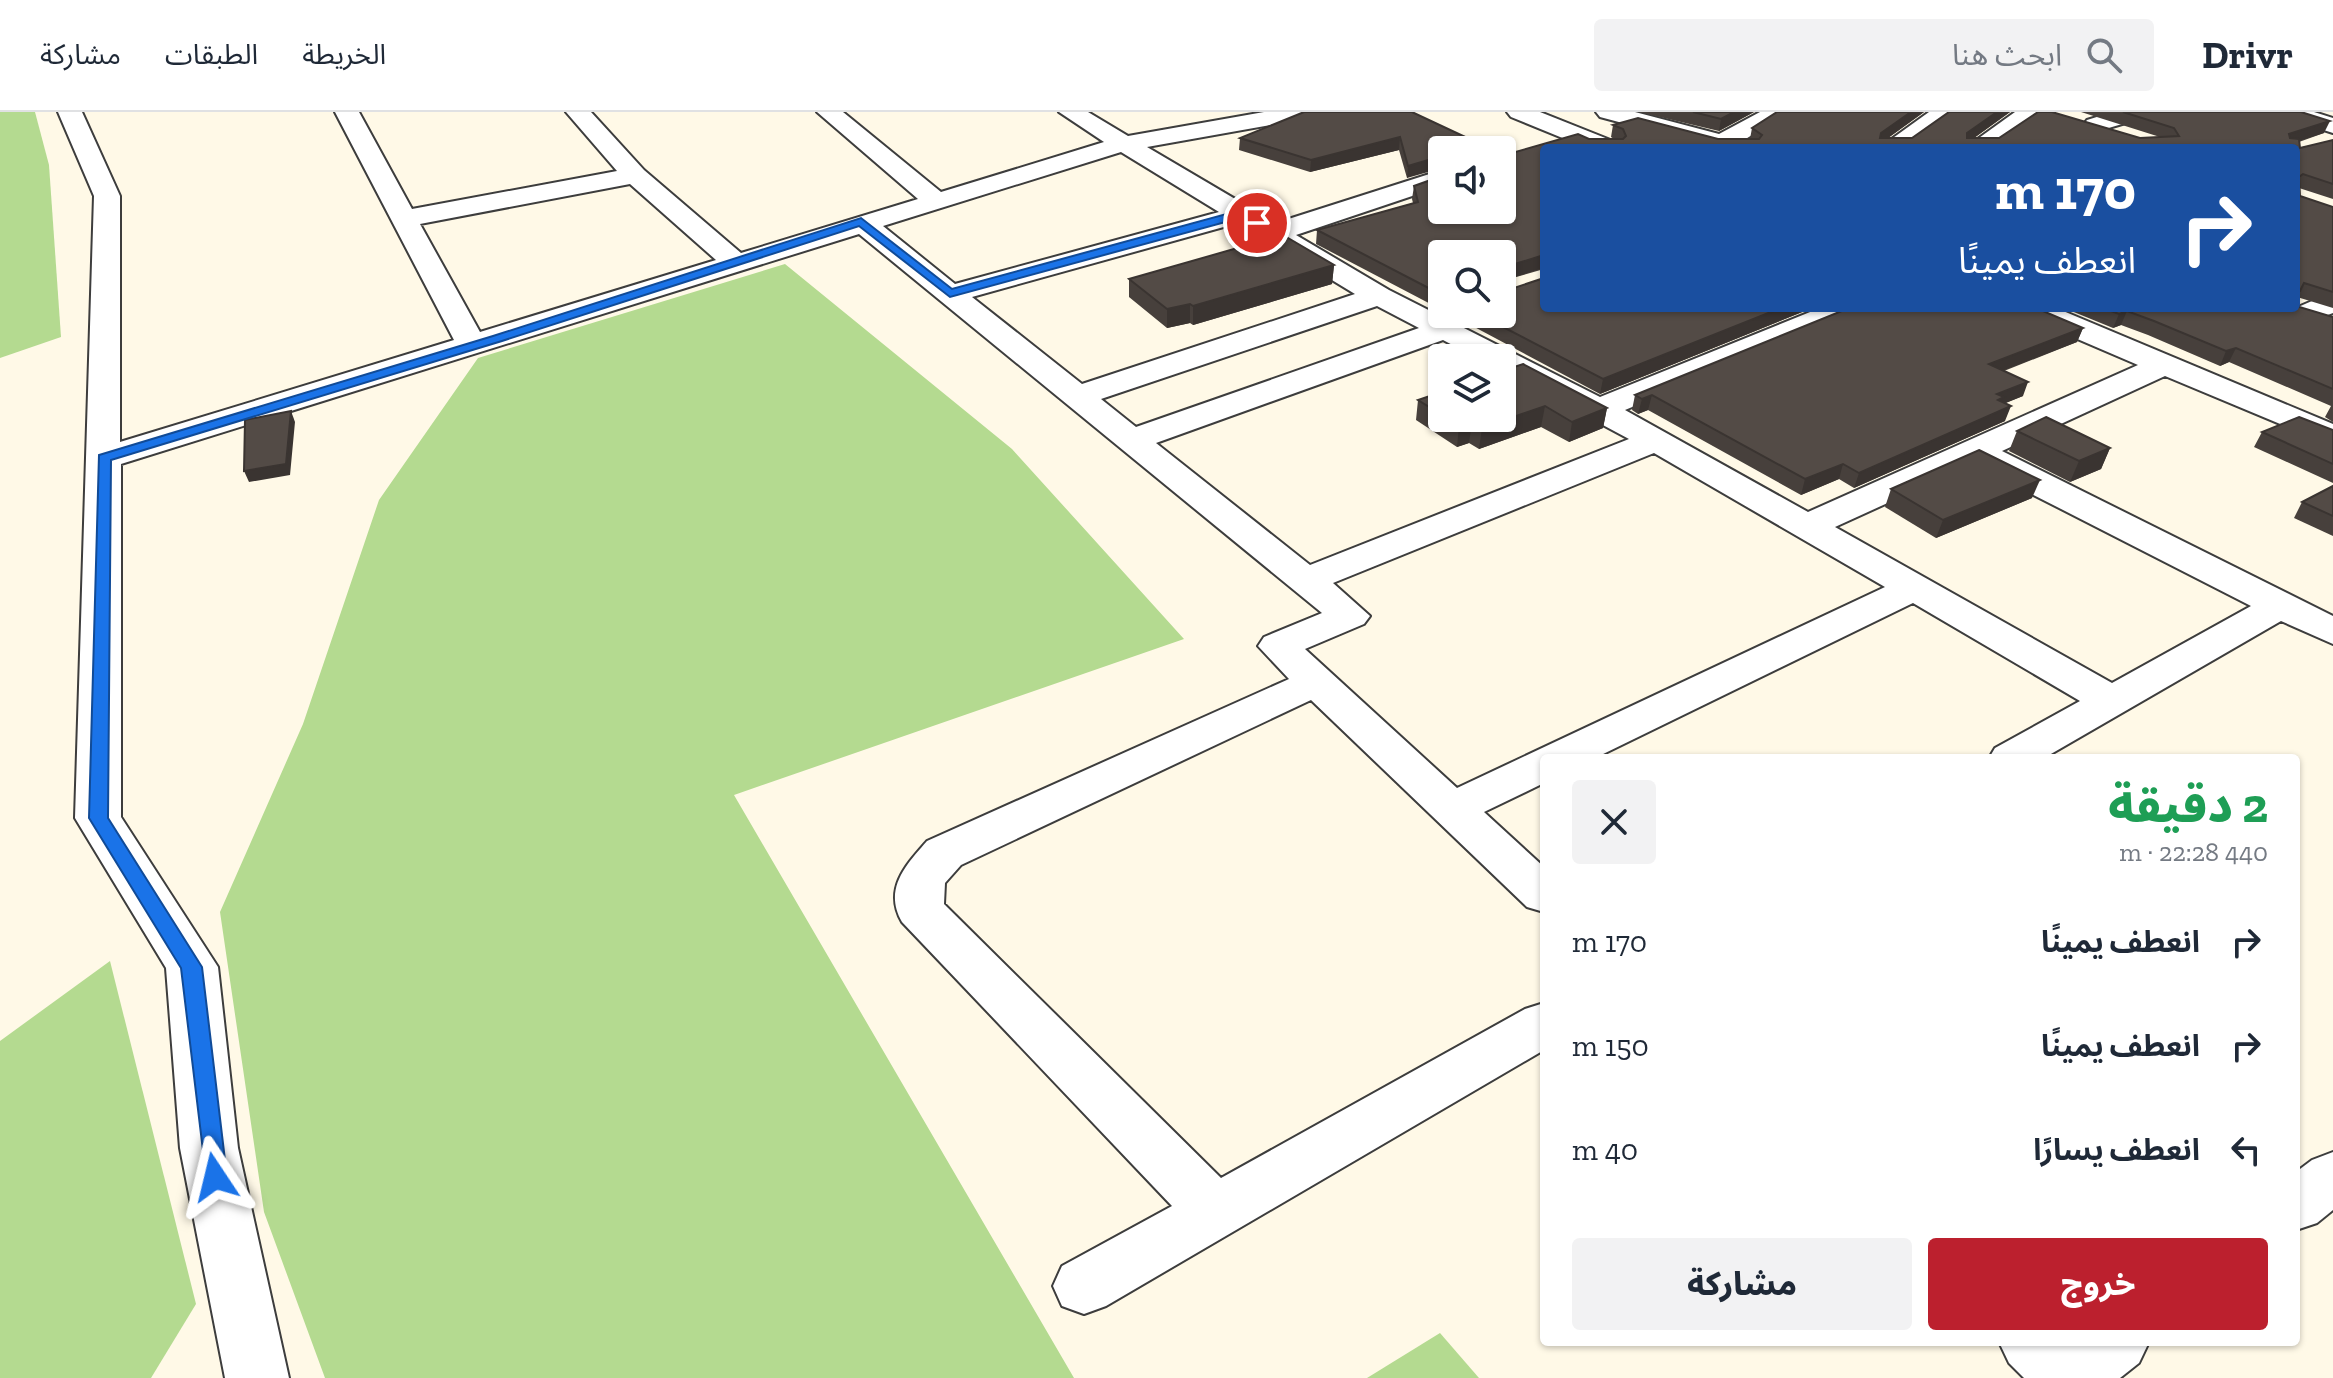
<!DOCTYPE html>
<html lang="ar">
<head>
<meta charset="utf-8">
<style>
  body { margin:0; font-family:"Zilla Slab","Noto Sans Arabic",serif; background:#f2f2f3; color:#1f2937; direction:rtl; height:100vh; display:flex; flex-direction:column; font-size:30px; white-space:nowrap }
  * { box-sizing:border-box; margin:0 }
  p { font-size:26px; color:#747a83 }
  .icon { flex:none; width:44px; height:44px; fill:none; stroke:currentColor; stroke-width:2; stroke-linecap:round; stroke-linejoin:round }
  .map { position:relative; flex:1; overflow:hidden; direction:ltr }
  .details { position:absolute; left:1540px; top:642px; width:760px; height:592px; display:flex; flex-direction:column; background:#fff; border-radius:8px; box-shadow:0 2px 6px #0004; direction:rtl }
  .details>* { flex:none }
  .guide { position:absolute; left:1540px; top:32px; width:760px; height:168px; border-radius:8px; box-shadow:0 2px 6px #0004; direction:rtl; background:#1a4fa0; color:#fff; overflow:hidden }
  .buttons { position:absolute; left:1428px; top:24px; display:grid; gap:16px }
  .buttons a { display:grid; place-items:center; width:88px; height:88px; border-radius:8px; background:#fff; box-shadow:0 2px 6px #0004; font-size:40px }
  .pin { position:absolute; display:grid; place-items:center; width:68px; height:68px; color:#fff; margin:-34px; border:4px solid #fff; border-radius:50%; box-shadow:0 2px 8px #0007 }
  .me { position:absolute; width:88px; margin:-44px; rotate:350deg; stroke-linejoin:round; filter:drop-shadow(0 0 6px #0008) }
  .turn { display:flex; align-items:center; gap:28px; height:168px; padding:0 32px; font-size:36px }
  .turn .icon { width:104px; height:104px; stroke-width:2.5 }
  .turn b { display:block; font-size:56px; line-height:68px }
  .round { display:grid; place-items:center; flex:none; width:84px; height:84px; border-radius:8px; background:#f2f2f3 }
  .headline { display:flex; align-items:center; justify-content:space-between; height:136px; padding:0 32px }
  h1 { font-size:48px; font-weight:800; line-height:60px; color:#1e9e55 }
  .cta { display:flex; gap:16px; margin-top:auto; padding:16px 32px }
  .cta a { flex:1; height:92px; border-radius:8px; background:#bc202e; color:#fff; font-size:32px; font-weight:800; line-height:92px; text-align:center }
  .cta a+a { background:#f2f2f3; color:#1f2937 }
  ul { padding:0; list-style:none }
  li { display:flex; align-items:center; gap:24px; height:104px; padding:0 32px }
  li div { flex:1 }
  li b { display:block; font-size:30px }
  li em { font-style:normal }
  header { display:flex; align-items:center; gap:48px; box-sizing:border-box; height:112px; padding:0 40px; background:#fff; border-bottom:2px solid #e0e1e3 }
  header strong { font-size:38px }
  nav { display:flex; gap:44px; margin-inline-start:auto; font-size:28px }
  .search { width:560px; height:72px; background:#f2f2f3; display:flex; align-items:center; gap:20px; box-sizing:border-box; padding:0 28px; border-radius:8px; color:#747a83; font-size:30px }
  .map>svg:first-child { display:block }
</style>
</head>
<body>
<header>
<strong>Drivr</strong>
<div class="search"><svg class="icon" aria-label="search" viewBox="0 0 24 24"><circle cx="10" cy="10" r="6"/><path d="M15 15l6 6"/></svg>ابحث هنا</div>
<nav><a>الخريطة</a><a>الطبقات</a><a>مشاركة</a></nav>
</header>
<div class="map">
<svg width="2333" height="1266" viewBox="0 0 2333 1266">
  <rect width="100%" height="100%" fill="#fff9e7"/>
  <!-- forest -->
  <g fill="#b4da90">
    <path d="M0,0H35L49,53L61,225L0,246Z"/>
    <path d="M785,152L1012,337L1184,527L734,683L1074,1266H325L264,1100L220,800L303,612L379,388L478,246Z"/>
    <path d="M110,849L196,1192L151,1266H0V929Z"/>
    <path d="M1440,1221L1479,1266H1367Z"/>
  </g>
  <g fill="none" stroke-linecap="round" stroke-linejoin="round">
    <defs>
      <g id="minor">
        <path d="M58,0H82L120,84V330L454,228L335,0H359L412,97L617,59L566,0H591L644,58L741,141L918,87L817,0H843L941,80L1104,30L1059,0H1088L1128,24L1264,0H1316L1304,7L1147,35L1276,111L1442,58V74L1296,123L1389,178L1600,285L1820,196H1861L1857,202L1625,298L1808,400L2138,253L2019,202L2015,196H2056L2333,312V334L2165,264L2002,339L2333,504V532L2281,509L2044,646H1989L1995,636L2080,589L1913,491L1595,646H1544V671L1484,700L1544,755V800L1527,795L1311,588L961,753L945,771L944,792L1221,1066L1525,897L1544,891V938L1106,1194L1084,1202L1062,1194L1053,1174L1062,1154L1172,1094L902,810C883,777 906,753 927,729L1289,567L1258,534L1264,525L1322,501L859,122L121,352V705L218,855L238,1036L289,1266H225L180,1036L166,856L75,706L94,84ZM1121,40L1219,100L955,172L883,114ZM630,72L716,148L480,220L420,112ZM1238,111L1355,182L1082,272L972,185ZM1377,194L1419,216L1136,315L1101,287ZM1443,228L1477,246H1502V259L1629,327L1310,453L1156,331ZM1654,341L1885,475L1457,676L1305,537L1364,512L1370,504L1333,471ZM1973,352L2251,494L2112,571L1835,415Z"/>
        <path d="M1507,0H1540L1618,31L1621,36H1587L1511,5Z"/>
        <path d="M1596,0H1635L1719,22L1760,0H1789L1744,28L1756,36H1716L1600,5Z"/>
        <path d="M1929,0H1957L1907,36H1879Z"/>
        <path d="M2015,0H2043L1993,36H1965Z"/>
        <path d="M2113,0H2150L2146,5L2095,20L2083,13L2087,8Z"/>
        <path d="M2279,0H2314L2333,6V21L2283,5Z"/>
        <path d="M2333,180V201L2309,210L2298,207L2294,201L2298,195Z"/>
        <path d="M2333,1040V1098L2317,1111L2296,1118V1060L2312,1048Z"/>
        <path d="M1999,1230H2149L2139,1251L2120,1266H2024L2009,1251Z"/>
      </g>
    </defs>
    <!-- minor casing -->
    <use href="#minor" stroke="#3d3d3d" stroke-width="4"/>
    <!-- minor -->
    <use href="#minor" fill="#fff" fill-rule="evenodd"/>
  </g>
  <!-- wall -->
  <g fill="#47403c">
    <path d="M1304,0L1442,38L1407,66L1399,38L1310,60L1239,38L1240,26Z"/>
    <path d="M1639,0H1754L1719,19Z"/>
    <path d="M1777,0H1924L1888,26H1912L1949,0H2010L1974,26H2140L2160,25L2081,0H2301L2324,21L2299,30L2300,36L2333,28V87L2299,76L2300,84L2333,95V196L2297,185L2296,187V36H1544V157L1502,169V142H1442V198L1316,132L1317,118L1413,91L1412,87L1414,74L1505,43L1589,27H1614L1611,25L1613,13L1718,27H1750L1752,16Z"/>
    <path d="M1334,153L1332,172L1193,213L1190,211L1167,216L1129,185V167Z"/>
    <path d="M1505,179L1812,196L1600,282L1450,202H1502Z"/>
    <path d="M2064,196H2296L2333,205V310L2325,305L2331,294L2229,250L2220,254L2148,223L2121,213L2113,216Z"/>
    <path d="M2083,216L2077,230L2004,259L2023,284L2005,291V309L1854,376L1839,367L1801,383L1648,298L1638,302L1632,298L1635,283Z"/>
    <path d="M1502,259L1607,296L1603,316L1569,330L1541,315L1479,337L1469,331L1457,335L1416,308L1418,288L1442,280V306H1502Z"/>
    <path d="M2333,318V371L2254,335L2262,320Z"/>
    <path d="M2017,319L2110,336L2101,357L2070,370L2009,339Z"/>
    <path d="M2333,374V424L2294,406L2302,390Z"/>
    <path d="M1891,377L2032,386L1936,426L1885,395Z"/>
  </g>
  <!-- shaded-wall -->
  <g fill="#3a3431">
    <path d="M1734,0H1754L1719,19L1721,7Z"/>
    <path d="M1911,0H1924L1877,34L1881,21Z"/>
    <path d="M1997,0H2010L1963,34L1967,21Z"/>
    <path d="M2330,9L2324,21L2283,34L2289,22Z"/>
    <path d="M1400,25L1399,38L1310,60L1311,48Z"/>
    <path d="M1442,44V56L1407,66L1408,54Z"/>
    <path d="M1544,143L1543,156L1502,169V156Z"/>
    <path d="M1334,153L1332,172L1193,213V194Z"/>
    <path d="M1190,192V211L1167,216V197Z"/>
    <path d="M1781,196H1812L1600,282L1603,267Z"/>
    <path d="M2127,199L2121,213L2113,216L2119,202Z"/>
    <path d="M2083,216L2077,230L1983,266L1989,252Z"/>
    <path d="M2236,236L2229,250L2220,254L2226,239Z"/>
    <path d="M2028,270L2023,284L2001,293L2011,294L2005,309L1854,376L1859,361L1997,282Z"/>
    <path d="M1652,283L1648,298L1638,302L1642,287Z"/>
    <path d="M1545,294L1541,315L1479,337L1482,316Z"/>
    <path d="M1607,296L1603,316L1569,330L1572,310Z"/>
    <path d="M291,299L295,310L290,363L249,370L244,359Z"/>
    <path d="M1472,310L1469,331L1457,335L1459,314Z"/>
    <path d="M2110,336L2101,357L2070,370L2079,349Z"/>
    <path d="M1843,352L1839,367L1801,383L1805,367Z"/>
    <path d="M2040,368L2032,386L1936,426L1943,408Z"/>
  </g>
  <!-- building -->
  <g fill="#534b46" stroke="#3a3431" stroke-width="2">
    <path d="M1304,0H1412L1493,38H1442V44L1408,54L1400,25L1311,48L1240,26Z"/>
    <path d="M1693,0H1734L1721,7Z"/>
    <path d="M1777,0H1911L1881,21L1880,26H1912L1949,0H1997L1967,21V26H1999L2038,0H2052L2140,26L2179,24L2174,16L2123,0H2301L2330,9L2289,22L2290,26L2299,27L2300,36L2333,28V72L2303,62L2299,65L2300,84L2333,95V180L2304,171L2300,179H2296V36H1544V143L1502,156V142H1442V183L1317,118L1418,90L1414,74L1442,64V98H1502V42L1505,43L1578,22L1589,27H1623L1626,24L1623,17L1613,13L1638,6L1718,27H1759L1762,23L1752,16Z"/>
    <path d="M1283,123L1334,153L1193,194L1190,192L1167,197L1129,167Z"/>
    <path d="M1544,166V196H1781L1603,267L1478,202H1502V177L1505,179Z"/>
    <path d="M2296,194L2333,205V277L2236,236L2226,239L2154,209L2127,199L2119,202L2103,196H2296Z"/>
    <path d="M1849,196H2036L2083,216L1989,252L2028,270L1997,282L2004,285L1998,288L2011,294L1859,361L1843,352L1805,367L1652,283L1642,287L1635,283Z"/>
    <path d="M1523,252L1607,296L1572,310L1545,294L1482,316L1472,310L1459,314L1446,306H1502V259Z"/>
    <path d="M1442,280V303L1418,288Z"/>
    <path d="M291,299L286,352L244,359L245,308Z"/>
    <path d="M2046,305L2110,336L2079,349L2017,319Z"/>
    <path d="M2299,305L2333,318V352L2262,320Z"/>
    <path d="M1979,338L2040,368L1943,408L1891,377Z"/>
    <path d="M2333,374V404L2302,390Z"/>
  </g>
  <!-- route -->
  <path fill="#1a73e8" stroke="#114b97" stroke-width="2" d="M1241,98L1263,111L1257,115L1240,106L950,185L859,114L502,229L111,348L108,706L202,855L227,1065L223,1072L215,1075L207,1072L181,856L89,706L99,343L493,224L861,106L952,177Z"/>
</svg>
<div class="buttons">
<a><svg class="icon" aria-label="sound" viewBox="0 0 24 24"><path d="M4 9h4l5-4v14l-5-4H4zM17 9q2 3 0 6"/></svg></a>
<a><svg class="icon" aria-label="search" viewBox="0 0 24 24"><circle cx="10" cy="10" r="6"/><path d="M15 15l6 6"/></svg></a>
<a><svg class="icon" aria-label="layers" viewBox="0 0 24 24"><path d="M12 4l9 5-9 5-9-5zM3 14l9 5 9-5"/></svg></a>
</div>
<div class="pin" style="left:1257px;top:111px;background:#d93025"><svg class="icon" aria-label="arrive" viewBox="0 0 24 24"><path d="M6 21V4h12l-3 4 3 4H6"/></svg></div>
<svg class="me" style="left:215px;top:1065px" viewBox="-20 -20 40 40"><path d="M0-17L14 15 0 8-14 15z" fill="#1a73e8" stroke="#fff" stroke-width="4"/></svg>
<div class="guide">
<div class="turn"><svg class="icon" aria-label="right" viewBox="0 0 24 24"><path d="M7 20v-9h11M14 6l5 5-5 5"/></svg><div><b>170 m</b>انعطف يمينًا</div></div>
</div>
<section class="details">
<div class="headline"><div><h1>2 دقيقة</h1><p>440 m · 22:28</p></div><a class="round"><svg class="icon" aria-label="close" viewBox="0 0 24 24"><path d="M6 6l12 12M18 6L6 18"/></svg></a></div>
<ul>
<li><svg class="icon" aria-label="right" viewBox="0 0 24 24"><path d="M7 20v-9h11M14 6l5 5-5 5"/></svg><div><b>انعطف يمينًا</b></div><em>170 m</em></li>
<li><svg class="icon" aria-label="right" viewBox="0 0 24 24"><path d="M7 20v-9h11M14 6l5 5-5 5"/></svg><div><b>انعطف يمينًا</b></div><em>150 m</em></li>
<li><svg class="icon" aria-label="left" viewBox="0 0 24 24"><path d="M17 20v-9H6M10 6l-5 5 5 5"/></svg><div><b>انعطف يسارًا</b></div><em>40 m</em></li>
</ul>
<div class="cta"><a>خروج</a><a>مشاركة</a></div>
</section>
</div>
</body>
</html>
